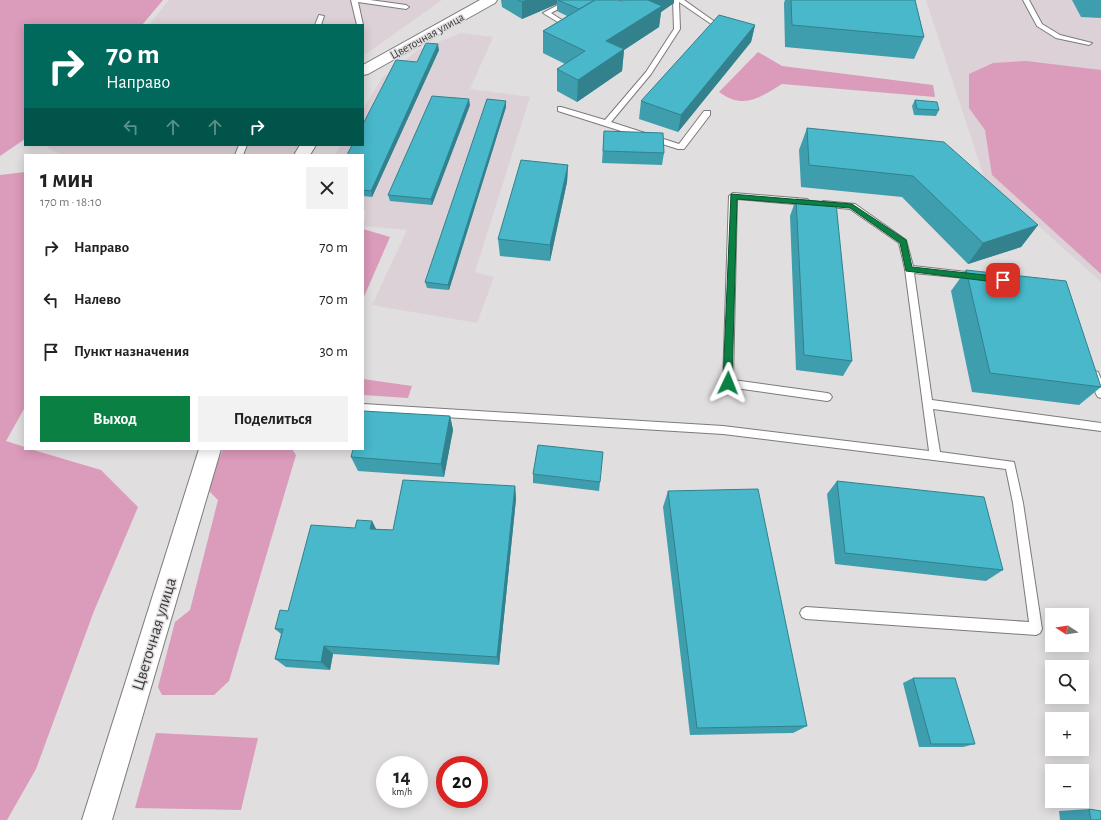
<!DOCTYPE html>
<html lang="ru">
<head>
<meta charset="utf-8">
<style>
  body { margin:0; font-family:"Alegreya Sans",sans-serif; background:#f2f2f2; color:#222; height:100vh; display:flex; flex-direction:column; font-size:15px; white-space:nowrap }
  * { box-sizing:border-box; margin:0 }
  p { font-size:13px; color:#767676 }
  .icon { flex:none; width:22px; height:22px; fill:none; stroke:currentColor; stroke-width:2; stroke-linecap:round; stroke-linejoin:round }
  .map { position:relative; flex:1; overflow:hidden }
  .sheet { position:absolute; left:24px; top:154px; width:340px; height:296px; display:flex; flex-direction:column; background:#fff; border-radius:0px; box-shadow:0 2px 10px #0003 }
  .sheet>* { flex:none }
  .guide { position:absolute; left:24px; top:24px; width:340px; height:122px; border-radius:0px; box-shadow:0 2px 10px #0003; background:#00695c; color:#fff; overflow:hidden }
  .needle { width:26px; rotate:282deg }
  .buttons { position:absolute; left:1045px; top:608px; display:grid; gap:8px }
  .buttons a { display:grid; place-items:center; width:44px; height:44px; border-radius:0px; background:#fff; box-shadow:0 2px 10px #0003; font-size:20px }
  .speed { position:absolute; left:376px; top:756px; display:flex; gap:8px; font-size:20px; font-weight:700; text-align:center }
  .speed>* { display:grid; place-content:center; width:52px; height:52px; border-radius:50%; background:#fff; box-shadow:0 2px 10px #0003; line-height:1 }
  .speed small { font-size:10px; font-weight:400 }
  .speed .limit { border:6px solid #d22; background:#fff; color:#111 }
  .pin { position:absolute; display:grid; place-items:center; width:34px; height:34px; color:#fff; margin:-17px; border-radius:8px; box-shadow:0 2px 6px #0006 }
  .me { position:absolute; width:44px; margin:-22px; rotate:2deg; stroke-linejoin:round; filter:drop-shadow(0 0 3px #0008) }
  .turn { display:flex; align-items:center; gap:14px; height:84px; padding:0 16px; font-size:18px }
  .turn .icon { width:52px; height:52px; stroke-width:2.5 }
  .turn b { display:block; font-size:28px; line-height:34px }
  .lanes { display:flex; align-items:center; height:38px; padding:0 16px; background:#0003; justify-content:center; gap:20px; direction:ltr }
  .lanes .off { opacity:.35 }
  .round { display:grid; place-items:center; flex:none; width:42px; height:42px; border-radius:0px; background:#f2f2f2 }
  .head { display:flex; align-items:center; justify-content:space-between; height:68px; padding:0 16px }
  h1 { font-size:24px; font-weight:600; line-height:30px }
  .action { display:flex; gap:8px; margin-top:auto; padding:8px 16px }
  .action a { flex:1; height:46px; border-radius:0px; background:#0b8043; color:#fff; font-size:16px; font-weight:600; line-height:46px; text-align:center }
  .action a+a { background:#f2f2f2; color:#222 }
  ul { padding:0; list-style:none }
  li { display:flex; align-items:center; gap:12px; height:52px; padding:0 16px }
  li div { flex:1 }
  li b { display:block; font-size:15px }
  li em { font-style:normal }
  .map>svg:first-child { display:block }
</style>
</head>
<body>
<div class="map">
<svg width="1101" height="820" viewBox="0 0 1101 820">
  <rect width="100%" height="100%" fill="#e1dedf"/>
  <!-- built -->
  <g fill="#dcd1d6">
    <path d="M169,0H442L363,56V25H149Z"/>
    <path d="M926,0H1101V282L984,177Z"/>
    <path d="M461,33L493,37L470,89L530,97L475,272L494,277L477,323L372,305L407,230L363,226L366,211L363,210V155H335L341,145H363V109L382,78L418,50Z"/>
    <path d="M49,145H298L293,155H63L47,148Z"/>
  </g>
  <!-- green -->
  <g fill="#db9bba">
    <path d="M0,0H163L142,25H25V139L0,156Z"/>
    <path d="M758,52L782,66L933,85L935,97L782,84C759,98 744,110 719,92Z"/>
    <path d="M1026,61L1101,70V274L992,175L985,130L969,108V74L993,63Z"/>
    <path d="M25,172V407L6,441L25,447V449H30L101,470L138,507L94,611L36,769L7,820H0V175Z"/>
    <path d="M363,229L390,237L363,299Z"/>
    <path d="M363,379L412,386L408,398L363,395Z"/>
    <path d="M223,449H292L296,455L229,681L214,695H162L158,687L175,622L190,610L218,500L207,489Z"/>
    <path d="M156,733L258,738L241,810L135,808Z"/>
  </g>
  <g fill="none" stroke-linecap="round" stroke-linejoin="round">
    <defs>
      <g id="service">
        <path d="M351,0H370L406,5L409,7L406,9L358,2L363,25H357Z"/>
        <path d="M567,0H575L551,13L565,22V24H561L543,13Z"/>
        <path d="M673,0H684L725,29L720,30L679,2L680,29L651,74L611,122L679,144L704,111H710V115L684,149H678L558,111V107H561L605,120L646,72L674,29Z"/>
        <path d="M1023,0H1029L1042,24L1060,35L1092,43L1089,45L1056,38L1037,26Z"/>
        <path d="M319,15L324,16L321,25H315Z"/>
        <path d="M239,145H247L243,155H235Z"/>
        <path d="M733,193L807,199L811,202L807,205L737,199L733,380L827,393L830,394L832,397L830,400L827,401L728,387L725,386L723,383L729,196Z"/>
        <path d="M823,201L855,204L906,240L913,266L975,273L979,276L975,279L914,273L932,400L1101,423V431L933,409L940,452L1014,462L1023,503L1042,629L1040,633L1036,635L806,619L802,617L800,613L802,609L806,607L1029,622L1013,503L1006,469L723,434L363,412V404L723,426L929,451L905,269L899,243L850,209L820,206L819,204Z"/>
        <path d="M1095,371L1098,372L1101,379V398L1098,397L1096,394L1090,375L1092,372Z"/>
      </g>
      <g id="tertiary">
        <path d="M480,0H497L495,3L368,74L363,75V65Z"/>
        <path d="M300,145H316L310,155H294Z"/>
        <path d="M199,449H221L112,820H82Z"/>
      </g>
    </defs>
    <!-- service casing -->
    <use href="#service" stroke="#7d7a7b" stroke-width="2"/>
    <!-- tertiary casing -->
    <use href="#tertiary" stroke="#7d7a7b" stroke-width="2"/>
    <!-- service -->
    <use href="#service" fill="#fff" fill-rule="evenodd"/>
    <!-- tertiary -->
    <use href="#tertiary" fill="#fff" fill-rule="evenodd"/>
  </g>
  <!-- wall -->
  <g fill="#3e9eae">
    <path d="M501,0H619L623,1L674,3L661,12L659,27L624,50L622,71L577,102L557,91V69L565,64L543,53V31L567,16L557,11V4L522,19L502,7Z"/>
    <path d="M785,0H915L924,37L914,59L785,47L784,3Z"/>
    <path d="M1072,0H1101V18L1081,17Z"/>
    <path d="M755,25L751,42L678,132L639,119L641,101Z"/>
    <path d="M439,50L372,197L363,196V155L417,62Z"/>
    <path d="M915,100L939,110L936,116L914,115L912,106Z"/>
    <path d="M506,101V107L449,290L427,288L425,282Z"/>
    <path d="M470,105L432,205L390,201L388,195Z"/>
    <path d="M807,128L1038,225L1021,247L968,264L902,197L801,187L799,150Z"/>
    <path d="M604,131L664,153L662,165L602,163Z"/>
    <path d="M568,165L567,182L550,261L500,256L498,239Z"/>
    <path d="M796,199L852,361L843,376L796,370L790,216Z"/>
    <path d="M966,270L1101,387L1079,405L972,392L951,291Z"/>
    <path d="M450,416L453,430L444,477L358,471L351,457Z"/>
    <path d="M533,474L600,482L599,491L533,483Z"/>
    <path d="M837,481L1003,570L986,581L835,564L827,494Z"/>
    <path d="M515,486L516,499L499,665L333,654L330,670L286,667L275,659L281,634L275,629L288,611L355,528L372,521L376,529L393,530Z"/>
    <path d="M668,491L807,726L793,733L690,735L663,507Z"/>
    <path d="M913,678L975,744L963,747H919L903,683Z"/>
    <path d="M1089,809L1101,820H1060L1059,811Z"/>
  </g>
  <!-- shaded-wall -->
  <g fill="#32818d">
    <path d="M527,0H557V4L522,19V2Z"/>
    <path d="M648,0H674V3L661,12L659,27L624,50L622,71L577,102L578,80L606,41Z"/>
    <path d="M755,25L751,42L678,132L681,115Z"/>
    <path d="M438,44L439,50L372,197L371,191Z"/>
    <path d="M469,99L470,105L432,205L431,199Z"/>
    <path d="M506,101V107L449,290L448,285Z"/>
    <path d="M568,165L567,182L550,261V245Z"/>
    <path d="M1038,225L1021,247L968,264L983,243Z"/>
    <path d="M450,416L453,430L444,477L441,464Z"/>
    <path d="M515,486L516,499L499,665L497,657Z"/>
    <path d="M372,521L378,533L370,529Z"/>
    <path d="M324,646L333,654L330,670L321,662Z"/>
  </g>
  <!-- building -->
  <g fill="#48b8ca" stroke="#32818d">
    <path d="M518,0H527L522,2Z"/>
    <path d="M558,0H595L579,9Z"/>
    <path d="M595,0H619L623,1L625,0H648L662,6L606,41L624,49L578,80L557,69L585,51L543,31Z"/>
    <path d="M791,0H915L924,37L792,25Z"/>
    <path d="M719,15L755,25L681,115L641,101Z"/>
    <path d="M426,43L438,44L371,191L363,190V155H347L352,145H363V124L396,60L417,62Z"/>
    <path d="M432,96L469,99L431,199L388,195Z"/>
    <path d="M487,99L506,101L448,285L425,282Z"/>
    <path d="M915,100L937,102L939,110L917,109Z"/>
    <path d="M807,128L944,142L1038,225L983,243L913,176L809,165Z"/>
    <path d="M604,131L663,133L664,153L603,151Z"/>
    <path d="M521,160L568,165L550,245L498,239Z"/>
    <path d="M796,199L836,203L852,361L804,355Z"/>
    <path d="M966,270L1066,281L1101,387L990,373Z"/>
    <path d="M363,411L450,416L441,464L351,457L353,449H363Z"/>
    <path d="M538,445L603,452L600,482L533,474Z"/>
    <path d="M403,480L515,486L497,657L324,646L321,662L275,659L283,629H275L280,610L288,611L311,525L355,528L357,520L372,521L370,529L393,530Z"/>
    <path d="M837,481L984,497L1003,570L845,553Z"/>
    <path d="M758,489L807,726L697,728L668,491Z"/>
    <path d="M913,678H955L975,744H931Z"/>
    <path d="M1089,809L1101,811V820H1091Z"/>
  </g>
  <!-- route -->
  <path fill="#0b8043" stroke="#07532c" d="M731,194L852,204L906,240L912,267L1003,277L1007,280L1003,283L906,271L900,243L850,208L737,199L732,383L728,387L723,383Z"/>
  <g text-anchor="middle" dominant-baseline="central" stroke-width="3" stroke-linejoin="round" paint-order="stroke">
    <!-- far-street labels -->
    <g font-size="12" fill="#3c3a3b" stroke="#e1dedf">
      <text transform="translate(427 36) rotate(-29)">Цветочная улица</text>
    </g>
    <!-- near-street labels -->
    <g font-size="17" fill="#3c3a3b" stroke="#e1dedf">
      <text transform="translate(154 634) rotate(-73)">Цветочная улица</text>
    </g>
  </g>
</svg>
<div class="buttons">
<a><svg class="needle" viewBox="-14 -14 28 28"><path d="M0-13l5 13h-10z" fill="#e53935"/><path d="M0 13l5-13h-10z" fill="#767676"/></svg></a>
<a><svg class="icon" aria-label="search" viewBox="0 0 24 24"><circle cx="10" cy="10" r="6"/><path d="M15 15l6 6"/></svg></a>
<a>+</a>
<a>−</a>
</div>
<div class="speed"><div>14<small>km/h</small></div><div class="limit">20</div></div>
<div class="pin" style="left:1003px;top:280px;background:#d93025"><svg class="icon" aria-label="arrive" viewBox="0 0 24 24"><path d="M6 21V4h12l-3 4 3 4H6"/></svg></div>
<svg class="me" style="left:728px;top:383px" viewBox="-20 -20 40 40"><path d="M0-17L14 15 0 8-14 15z" fill="#0b8043" stroke="#fff" stroke-width="4"/></svg>
<div class="guide">
<div class="turn"><svg class="icon" aria-label="right" viewBox="0 0 24 24"><path d="M7 20v-9h11M14 6l5 5-5 5"/></svg><div><b>70 m</b>Направо</div></div>
<div class="lanes"><svg class="icon off" aria-label="left" viewBox="0 0 24 24"><path d="M17 20v-9H6M10 6l-5 5 5 5"/></svg><svg class="icon off" aria-label="ahead" viewBox="0 0 24 24"><path d="M12 20V5M6 11l6-6 6 6"/></svg><svg class="icon off" aria-label="ahead" viewBox="0 0 24 24"><path d="M12 20V5M6 11l6-6 6 6"/></svg><svg class="icon" aria-label="right" viewBox="0 0 24 24"><path d="M7 20v-9h11M14 6l5 5-5 5"/></svg></div>
</div>
<section class="sheet">
<div class="head"><div><h1>1 мин</h1><p>170 m · 18:10</p></div><a class="round"><svg class="icon" aria-label="close" viewBox="0 0 24 24"><path d="M6 6l12 12M18 6L6 18"/></svg></a></div>
<ul>
<li><svg class="icon" aria-label="right" viewBox="0 0 24 24"><path d="M7 20v-9h11M14 6l5 5-5 5"/></svg><div><b>Направо</b></div><em>70 m</em></li>
<li><svg class="icon" aria-label="left" viewBox="0 0 24 24"><path d="M17 20v-9H6M10 6l-5 5 5 5"/></svg><div><b>Налево</b></div><em>70 m</em></li>
<li><svg class="icon" aria-label="arrive" viewBox="0 0 24 24"><path d="M6 21V4h12l-3 4 3 4H6"/></svg><div><b>Пункт назначения</b></div><em>30 m</em></li>
</ul>
<div class="action"><a>Выход</a><a>Поделиться</a></div>
</section>
</div>
</body>
</html>
